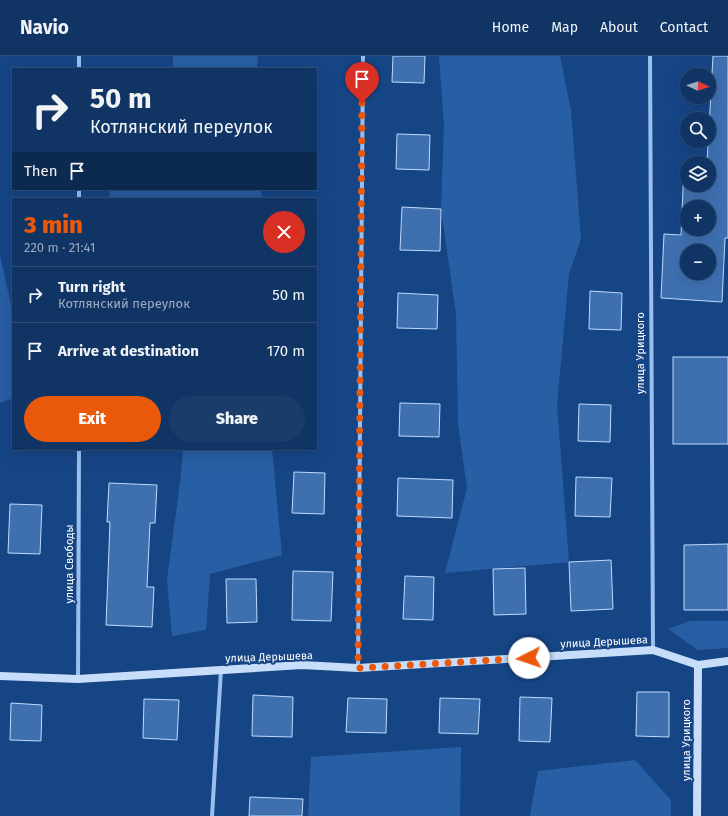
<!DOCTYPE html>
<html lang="en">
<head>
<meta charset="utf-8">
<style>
  body { margin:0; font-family:"Fira Sans",sans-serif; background:#193c6a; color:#f1f3f6; height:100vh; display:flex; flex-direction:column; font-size:15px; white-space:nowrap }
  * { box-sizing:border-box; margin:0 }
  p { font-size:13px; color:#9caabf }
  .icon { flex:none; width:22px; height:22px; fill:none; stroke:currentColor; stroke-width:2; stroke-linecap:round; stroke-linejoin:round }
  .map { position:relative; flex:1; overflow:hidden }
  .sheet { position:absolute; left:12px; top:142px; width:305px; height:252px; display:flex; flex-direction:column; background:#103464; border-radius:0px; box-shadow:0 4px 16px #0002,0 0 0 1px #304f78 }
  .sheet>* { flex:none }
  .hud { position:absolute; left:12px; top:12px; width:305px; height:122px; border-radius:0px; box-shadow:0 4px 16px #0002,0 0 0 1px #304f78; background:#103464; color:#f1f3f6; overflow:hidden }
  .needle { width:26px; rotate:94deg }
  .buttons { position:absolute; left:680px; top:12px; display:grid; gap:8px }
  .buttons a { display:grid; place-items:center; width:36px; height:36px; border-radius:50%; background:#103464; box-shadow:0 4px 16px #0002,0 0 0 1px #304f78; font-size:20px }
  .pin { position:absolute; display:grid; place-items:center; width:34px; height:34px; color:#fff; margin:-41px -17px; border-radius:50% 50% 50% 0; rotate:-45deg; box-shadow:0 0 4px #0007 }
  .pin .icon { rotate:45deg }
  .me { position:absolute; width:44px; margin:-22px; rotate:266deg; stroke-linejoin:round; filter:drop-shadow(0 0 3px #0008) }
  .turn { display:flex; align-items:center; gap:14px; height:84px; padding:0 12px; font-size:18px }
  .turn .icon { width:52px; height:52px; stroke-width:2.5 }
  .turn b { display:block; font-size:28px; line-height:34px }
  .then { display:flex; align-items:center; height:38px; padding:0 12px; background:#0003; gap:8px; font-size:15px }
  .round { display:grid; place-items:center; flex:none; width:42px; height:42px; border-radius:21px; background:#193c6a }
  .summary { display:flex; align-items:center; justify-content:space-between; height:68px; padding:0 12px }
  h1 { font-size:24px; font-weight:800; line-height:30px; color:#ea580c }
  .action { display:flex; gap:8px; margin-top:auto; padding:8px 12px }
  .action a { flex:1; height:46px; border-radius:24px; background:#ea580c; color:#fff; font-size:16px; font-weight:800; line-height:46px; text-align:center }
  .action a+a { background:#193c6a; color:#f1f3f6 }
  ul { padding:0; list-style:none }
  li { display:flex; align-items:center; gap:12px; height:56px; padding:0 12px; border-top:1px solid #304f78 }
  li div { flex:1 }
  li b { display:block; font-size:15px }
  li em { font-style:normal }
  header { display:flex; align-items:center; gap:24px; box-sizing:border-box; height:56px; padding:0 20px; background:#103464; border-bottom:1px solid #304f78 }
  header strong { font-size:19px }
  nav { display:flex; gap:22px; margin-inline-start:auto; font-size:14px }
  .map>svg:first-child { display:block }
</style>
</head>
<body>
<header>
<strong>Navio</strong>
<nav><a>Home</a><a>Map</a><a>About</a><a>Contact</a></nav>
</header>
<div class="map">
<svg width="728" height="760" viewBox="0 0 728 760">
  <rect width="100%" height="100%" fill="#164586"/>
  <!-- green -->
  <g fill="#285fa4">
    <path d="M173,0H258L257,13H173Z"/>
    <path d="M439,0H560L571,55L581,183L569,218L557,349L569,506L445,517L467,432L458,368L456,258L441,153L444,68Z"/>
    <path d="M110,133H260L263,143H109Z"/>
    <path d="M0,199L13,258V342L0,347Z"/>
    <path d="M183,393H272L282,499L210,518L206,574L172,580L167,523L181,419Z"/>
    <path d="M690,565H728V592L698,594L668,573Z"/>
    <path d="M461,691L460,760H308L311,701Z"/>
    <path d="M635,704L671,744V760H530L538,715Z"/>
  </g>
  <!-- building -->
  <g fill="#3e70b0" stroke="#c0dafa" fill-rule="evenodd">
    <path d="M393,0H425L424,27L392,26Z"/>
    <path d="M713,0H728V182H725L722,246L661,242L664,178L681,179L684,109L687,110V129H709V107H707ZM687,151H709V173H687ZM687,195H709V217H687Z"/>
    <path d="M397,78L430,79L429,114L396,113Z"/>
    <path d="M402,151L441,153L440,195L400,194Z"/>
    <path d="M590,235L622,237L621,274L589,273Z"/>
    <path d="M398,237L438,239L437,273L397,272Z"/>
    <rect x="673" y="301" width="55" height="87"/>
    <path d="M400,347L440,348L439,381L399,380Z"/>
    <path d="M579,348L611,349L610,386L578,385Z"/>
    <path d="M294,416L325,417L324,458L292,457Z"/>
    <path d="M576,421L612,422L610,461L575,460Z"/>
    <path d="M398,422L453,424L452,462L397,460Z"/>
    <path d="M109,427L157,429L155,467H150L147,531H154L152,571L106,569L110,466H107Z"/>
    <path d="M10,448L42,449L40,498L8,497Z"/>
    <path d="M728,488V554H684V489Z"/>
    <path d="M611,504L613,553L571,555L569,506Z"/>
    <path d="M525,512L526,558L494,559L493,513Z"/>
    <path d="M293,515L333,516L331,565L292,564Z"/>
    <path d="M405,520L434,521L433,564L403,563Z"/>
    <path d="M226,523H256L257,566L227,567Z"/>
    <path d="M637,636H669V681L636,680Z"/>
    <path d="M253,639L293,641L292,681L252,680Z"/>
    <path d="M520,641L552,642L550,686L519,685Z"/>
    <path d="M348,642L387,643L386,677L346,676Z"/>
    <path d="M440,642L480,643L478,678L439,677Z"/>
    <path d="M144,643L179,644L177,684L143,682Z"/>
    <path d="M11,647L42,649L41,685L10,684Z"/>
    <path d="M250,741L303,743L302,760H249Z"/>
  </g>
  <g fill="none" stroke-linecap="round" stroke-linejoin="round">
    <!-- street -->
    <g stroke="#9abfee" stroke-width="4">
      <path d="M650,0L653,594"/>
      <path d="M79,13V0"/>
      <path d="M79,143V133"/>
      <path d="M358,612L363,0"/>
      <path d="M78,623L79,393"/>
      <path d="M212,760L221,614"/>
    </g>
    <!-- secondary -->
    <g stroke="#c7ddfa" stroke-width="8">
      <path d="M0,620L78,623L302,609L358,612L653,594L698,609L728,605"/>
      <path d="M697,760L698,609"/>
    </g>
  </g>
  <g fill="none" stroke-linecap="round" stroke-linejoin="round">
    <!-- route -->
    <path stroke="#ea580c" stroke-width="7" stroke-dasharray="0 12.6" d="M362,47L358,612L529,602"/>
  </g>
  <g text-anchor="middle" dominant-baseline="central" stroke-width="4" stroke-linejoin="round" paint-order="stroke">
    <!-- street labels -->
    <g font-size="11" fill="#fff" stroke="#164586">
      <text transform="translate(640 297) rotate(-90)">улица Урицкого</text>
      <text transform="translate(69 508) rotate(-90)">улица Свободы</text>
      <text transform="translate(604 586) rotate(-3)">улица Дерышева</text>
      <text transform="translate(269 601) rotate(-2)">улица Дерышева</text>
      <text transform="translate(686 684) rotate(-90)">улица Урицкого</text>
    </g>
  </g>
</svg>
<div class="buttons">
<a><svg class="needle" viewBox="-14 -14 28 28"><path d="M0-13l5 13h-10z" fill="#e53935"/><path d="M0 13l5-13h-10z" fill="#9caabf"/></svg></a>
<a><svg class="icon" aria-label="search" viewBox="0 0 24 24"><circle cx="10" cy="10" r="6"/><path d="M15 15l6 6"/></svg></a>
<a><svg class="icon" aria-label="layers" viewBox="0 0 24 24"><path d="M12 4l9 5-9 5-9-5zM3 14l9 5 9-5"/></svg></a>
<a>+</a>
<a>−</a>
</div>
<div class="pin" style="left:362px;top:47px;background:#d93025"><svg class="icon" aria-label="arrive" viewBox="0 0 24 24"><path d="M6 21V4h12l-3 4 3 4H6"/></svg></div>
<svg class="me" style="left:529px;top:602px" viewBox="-20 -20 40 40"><circle r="19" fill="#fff"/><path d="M0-13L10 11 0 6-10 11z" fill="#ea580c"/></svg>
<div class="hud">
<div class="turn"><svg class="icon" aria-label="right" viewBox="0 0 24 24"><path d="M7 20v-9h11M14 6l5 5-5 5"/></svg><div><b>50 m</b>Котлянский переулок</div></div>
<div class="then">Then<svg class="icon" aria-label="arrive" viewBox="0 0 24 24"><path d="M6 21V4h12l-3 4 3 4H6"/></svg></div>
</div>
<section class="sheet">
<div class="summary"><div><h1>3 min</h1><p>220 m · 21:41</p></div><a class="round" style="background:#d93025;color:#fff"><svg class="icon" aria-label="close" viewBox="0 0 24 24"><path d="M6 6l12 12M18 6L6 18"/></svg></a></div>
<ul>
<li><svg class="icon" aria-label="right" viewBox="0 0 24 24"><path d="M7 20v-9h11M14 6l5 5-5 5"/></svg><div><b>Turn right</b><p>Котлянский переулок</p></div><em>50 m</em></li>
<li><svg class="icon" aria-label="arrive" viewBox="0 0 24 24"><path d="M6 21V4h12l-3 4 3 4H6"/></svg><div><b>Arrive at destination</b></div><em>170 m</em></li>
</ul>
<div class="action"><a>Exit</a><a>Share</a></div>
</section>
</div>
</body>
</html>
